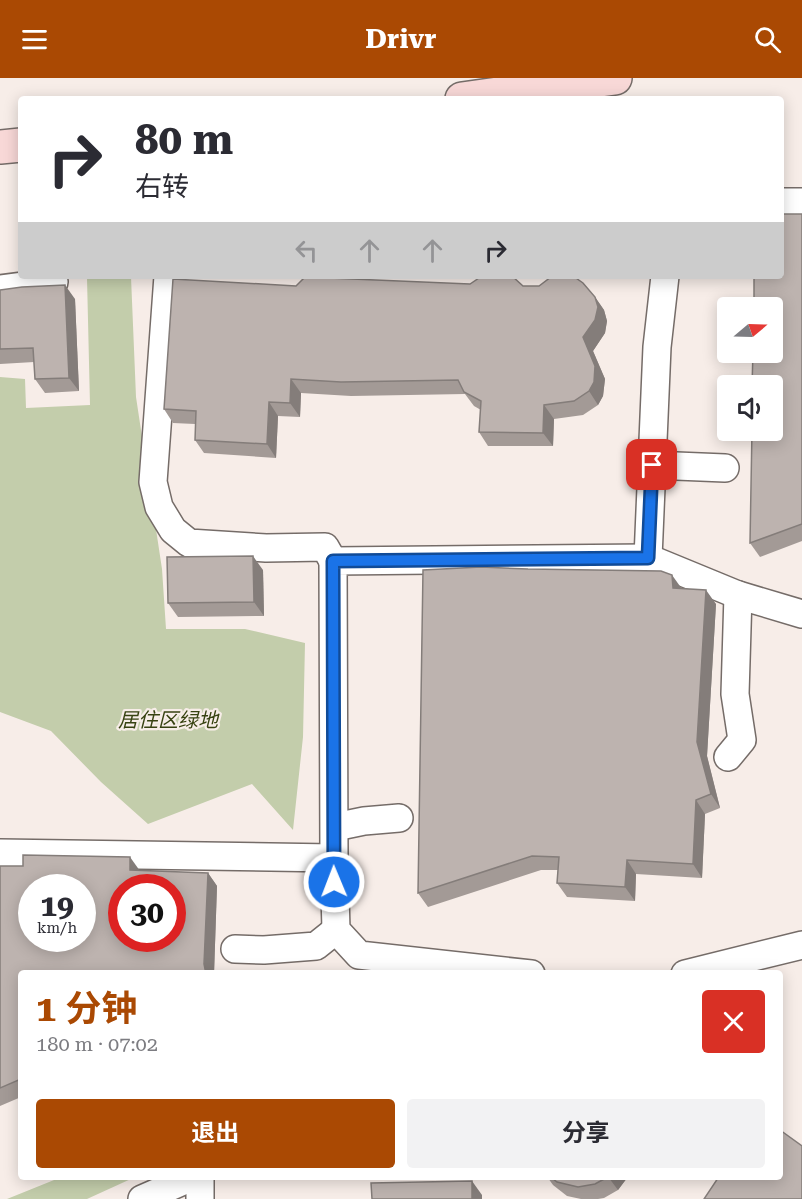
<!DOCTYPE html>
<html lang="zh">
<head>
<meta charset="utf-8">
<style>
  body { margin:0; font-family:"Roboto Serif","Noto Sans SC",serif; background:#f2f2f3; color:#2b2b33; height:100vh; display:flex; flex-direction:column; font-size:22px; white-space:nowrap }
  * { box-sizing:border-box; margin:0 }
  p { font-size:20px; color:#7c7c81 }
  .icon { flex:none; width:33px; height:33px; fill:none; stroke:currentColor; stroke-width:2; stroke-linecap:round; stroke-linejoin:round }
  .map { position:relative; flex:1; overflow:hidden }
  .side { position:absolute; left:18px; top:892px; width:765px; height:210px; display:flex; flex-direction:column; background:#fff; border-radius:6px; box-shadow:0 3px 15px #0003 }
  .side>* { flex:none }
  .banner { position:absolute; left:18px; top:18px; width:766px; height:183px; border-radius:6px; box-shadow:0 3px 15px #0003; background:#fff; color:#2b2b33; overflow:hidden }
  .needle { width:39px; rotate:71deg }
  .buttons { position:absolute; left:717px; top:219px; display:grid; gap:12px }
  .buttons a { display:grid; place-items:center; width:66px; height:66px; border-radius:6px; background:#fff; box-shadow:0 3px 15px #0003; font-size:30px }
  .speed { position:absolute; left:18px; top:796px; display:flex; gap:12px; font-size:30px; font-weight:700; text-align:center }
  .speed>* { display:grid; place-content:center; width:78px; height:78px; border-radius:50%; background:#fff; box-shadow:0 3px 15px #0003; line-height:1 }
  .speed small { font-size:15px; font-weight:400 }
  .speed .limit { border:9px solid #d22; background:#fff; color:#111 }
  .pin { position:absolute; display:grid; place-items:center; width:51px; height:51px; color:#fff; margin:-26px; border-radius:12px; box-shadow:0 3px 9px #0006 }
  .me { position:absolute; width:66px; margin:-33px; rotate:359deg; stroke-linejoin:round; filter:drop-shadow(0 0 4px #0008) }
  .turn { display:flex; align-items:center; gap:21px; height:126px; padding:0 18px; font-size:27px }
  .turn .icon { width:78px; height:78px; stroke-width:2.5 }
  .turn b { display:block; font-size:42px; line-height:51px }
  .lanes { display:flex; align-items:center; height:57px; padding:0 18px; background:#0003; justify-content:center; gap:30px; direction:ltr }
  .lanes .off { opacity:.35 }
  .round { display:grid; place-items:center; flex:none; width:63px; height:63px; border-radius:6px; background:#f2f2f3 }
  .head { display:flex; align-items:center; justify-content:space-between; height:102px; padding:0 18px }
  h1 { font-size:36px; font-weight:700; line-height:45px; color:#aa4903 }
  .action { display:flex; gap:12px; margin-top:auto; padding:12px 18px }
  .action a { flex:1; height:69px; border-radius:6px; background:#aa4903; color:#fff; font-size:24px; font-weight:700; line-height:69px; text-align:center }
  .action a+a { background:#f2f2f3; color:#2b2b33 }
  header { display:flex; justify-content:space-between; align-items:center; height:78px; padding:0 18px; background:#aa4903; color:#fff; font-size:27px; font-weight:700 }
  .map>svg:first-child { display:block }
</style>
</head>
<body>
<header><svg class="icon" aria-label="menu" viewBox="0 0 24 24"><path d="M4 6h16M4 12h16M4 18h16"/></svg>Drivr<svg class="icon" aria-label="search" viewBox="0 0 24 24"><circle cx="10" cy="10" r="6"/><path d="M15 15l6 6"/></svg></header>
<div class="map">
<svg width="802" height="1121" viewBox="0 0 802 1121">
  <rect width="100%" height="100%" fill="#f7ede8"/>
  <!-- green -->
  <g fill="#c3cdab">
    <path d="M131,199L136,319L162,491L166,551H245L305,565L303,659L293,752L252,706L148,746L101,704L51,653L0,634V299L25,301L26,330L90,327L87,200Z"/>
    <path d="M59,1100H133L87,1121H7Z"/>
  </g>
  <g fill="none" stroke-linecap="round" stroke-linejoin="round">
    <defs>
      <g id="minor">
        <path d="M782,124H802"/>
        <path d="M168,198L153,404L159,429L173,452L189,465L266,470L325,469L333,483"/>
        <path d="M0,211L54,204"/>
        <path d="M652,387L725,390"/>
        <path d="M648,480L657,269L665,198"/>
        <path d="M728,679L742,662L735,616L738,517"/>
        <path d="M335,749L364,743L399,740"/>
        <path d="M0,775L334,780"/>
        <path d="M235,871L264,872L316,868L336,852"/>
        <path d="M531,896L359,877L336,852L334,780L333,483L648,480L738,517L802,536"/>
        <path d="M685,896L802,867"/>
        <path d="M200,1100V1121"/>
        <path d="M142,1121L190,1100"/>
      </g>
      <g id="secondary">
        <path d="M462,21L615,0"/>
        <path d="M0,69L21,67"/>
      </g>
    </defs>
    <!-- minor casing -->
    <use href="#minor" stroke="#756c68" stroke-width="30"/>
    <!-- secondary casing -->
    <use href="#secondary" stroke="#756c68" stroke-width="36"/>
    <!-- minor -->
    <use href="#minor" stroke="#fff" stroke-width="27"/>
    <!-- secondary -->
    <use href="#secondary" stroke="#f8d8d7" stroke-width="33"/>
  </g>
  <!-- wall -->
  <g fill="#a39a96">
    <path d="M802,136V463L760,479L750,465Z"/>
    <path d="M470,206L523,208L595,219L604,232L607,243L605,255L593,273L605,301L603,318L598,327L583,337L554,341L553,368H488L479,354L481,332L474,328L465,316L351,318L301,315L300,339L278,338L276,380L204,375L195,362V346L173,345L164,331L296,208Z"/>
    <path d="M0,212L75,221L79,313L45,315L35,301L34,284L0,286Z"/>
    <path d="M263,492L264,538L178,539L168,525Z"/>
    <path d="M682,511L716,526L707,678L720,730L705,736L702,800L636,796L635,823L567,819L557,805L558,792H541L428,829L418,815Z"/>
    <path d="M0,788L208,795L217,808L214,896H21V1019L0,1028Z"/>
    <path d="M548,1100H627L618,1112L604,1120L598,1121H581L567,1118L553,1107Z"/>
  </g>
  <!-- shaded-wall -->
  <g fill="#847d7a">
    <path d="M65,207L75,221L79,313L69,300Z"/>
    <path d="M595,219L604,232L607,243L605,255L593,273L605,301L603,318L598,327L589,313L583,259Z"/>
    <path d="M291,301L301,315L300,339L290,325Z"/>
    <path d="M269,324L278,338L276,380L267,366Z"/>
    <path d="M544,327L554,341L553,368L543,355Z"/>
    <path d="M253,478L263,492L264,538L254,524Z"/>
    <path d="M672,497L682,511L673,510Z"/>
    <path d="M706,512L716,526L707,678L720,730L711,716L697,664Z"/>
    <path d="M696,722L705,736L702,800L693,786Z"/>
    <path d="M130,779L140,793L130,792Z"/>
    <path d="M627,782L636,796L635,823L625,809Z"/>
    <path d="M208,795L217,808L214,896H206L204,886Z"/>
    <path d="M609,1100H627L618,1112Z"/>
    <path d="M472,1103L482,1117V1121H472Z"/>
  </g>
  <!-- building -->
  <g fill="#bdb3af" stroke="#847d7a" stroke-width="1.5" fill-rule="evenodd">
    <path d="M782,136H802V446L750,465L752,352H772V308H752L753,274H772V230H754V198H782Z"/>
    <path d="M482,198H512L523,208H539L551,199L557,198H573L583,205L595,219L598,229L595,242L583,259L595,288L594,304L589,313L574,323L544,327L543,355L479,354L481,323L464,314L458,302L341,304L291,301L290,325L269,324L267,366L195,362L196,333L164,331L173,201L296,208L305,199L470,206Z"/>
    <path d="M65,207L69,300L35,301L33,270L0,271V212L22,209Z"/>
    <path d="M253,478L254,524L168,525L167,479Z"/>
    <path d="M481,489L528,491L661,493L672,497L673,510L706,512L697,664L711,716L696,722L693,786L627,782L625,809L557,805L559,779L532,778L418,815L423,492Z"/>
    <path d="M23,777L130,779V792L208,795L204,886L206,896H21V1001L0,1010V788H23ZM32,810H82V861H32ZM122,810H172V861H122Z"/>
    <path d="M780,1052L802,1068V1121H704L718,1100H780Z"/>
    <path d="M552,1100H606L595,1106L578,1109L557,1104Z"/>
    <path d="M472,1103V1121H372L371,1105Z"/>
  </g>
  <g fill="none" stroke-linecap="round" stroke-linejoin="round">
    <defs>
      <path id="route" d="M334,804L333,483L648,480L652,387"/>
    </defs>
    <!-- route casing -->
    <use href="#route" stroke="#114b97" stroke-width="15"/>
    <!-- route -->
    <use href="#route" stroke="#1a73e8" stroke-width="10"/>
  </g>
  <g text-anchor="middle" dominant-baseline="central" stroke-width="4.5" stroke-linejoin="round" paint-order="stroke">
    <!-- park labels -->
    <g font-size="20" font-style="italic" fill="#374211" stroke="#f7ede8">
      <text x="168" y="642">居住区绿地</text>
    </g>
  </g>
</svg>
<div class="buttons">
<a><svg class="needle" viewBox="-14 -14 28 28"><path d="M0-13l5 13h-10z" fill="#e53935"/><path d="M0 13l5-13h-10z" fill="#7c7c81"/></svg></a>
<a><svg class="icon" aria-label="sound" viewBox="0 0 24 24"><path d="M4 9h4l5-4v14l-5-4H4zM17 9q2 3 0 6"/></svg></a>
</div>
<div class="speed"><div>19<small>km/h</small></div><div class="limit">30</div></div>
<div class="pin" style="left:652px;top:387px;background:#d93025"><svg class="icon" aria-label="arrive" viewBox="0 0 24 24"><path d="M6 21V4h12l-3 4 3 4H6"/></svg></div>
<svg class="me" style="left:334px;top:804px" viewBox="-20 -20 40 40"><circle r="17" fill="#1a73e8" stroke="#fff" stroke-width="3"/><path d="M0-11L8 9 0 5-8 9z" fill="#fff"/></svg>
<div class="banner">
<div class="turn"><svg class="icon" aria-label="right" viewBox="0 0 24 24"><path d="M7 20v-9h11M14 6l5 5-5 5"/></svg><div><b>80 m</b>右转</div></div>
<div class="lanes"><svg class="icon off" aria-label="left" viewBox="0 0 24 24"><path d="M17 20v-9H6M10 6l-5 5 5 5"/></svg><svg class="icon off" aria-label="ahead" viewBox="0 0 24 24"><path d="M12 20V5M6 11l6-6 6 6"/></svg><svg class="icon off" aria-label="ahead" viewBox="0 0 24 24"><path d="M12 20V5M6 11l6-6 6 6"/></svg><svg class="icon" aria-label="right" viewBox="0 0 24 24"><path d="M7 20v-9h11M14 6l5 5-5 5"/></svg></div>
</div>
<section class="side">
<div class="head"><div><h1>1 分钟</h1><p>180 m · 07:02</p></div><a class="round" style="background:#d93025;color:#fff"><svg class="icon" aria-label="close" viewBox="0 0 24 24"><path d="M6 6l12 12M18 6L6 18"/></svg></a></div>
<div class="action"><a>退出</a><a>分享</a></div>
</section>
</div>
</body>
</html>
